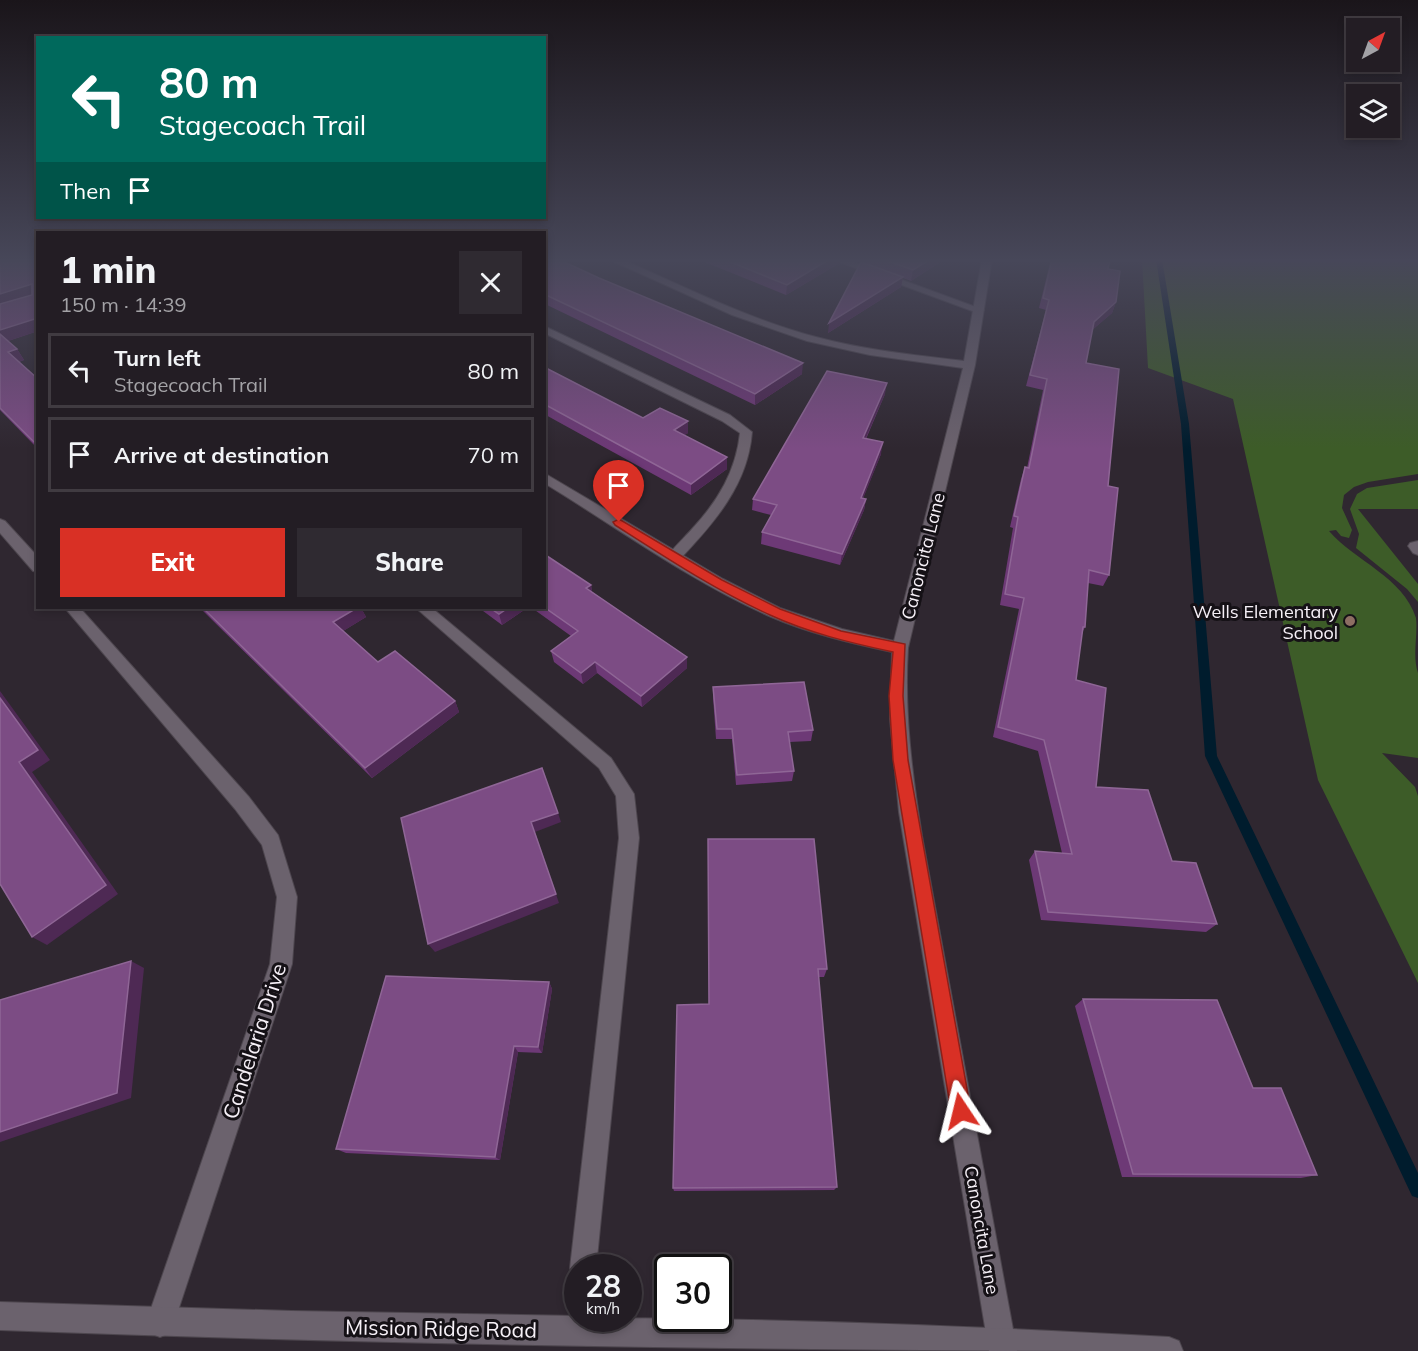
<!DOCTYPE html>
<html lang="en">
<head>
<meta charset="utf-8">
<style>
  body { margin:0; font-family:Mulish,sans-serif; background:#2f2a31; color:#f1f3f6; height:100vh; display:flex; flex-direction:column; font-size:22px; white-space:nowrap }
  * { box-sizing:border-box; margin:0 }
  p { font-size:20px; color:#a3a2a6 }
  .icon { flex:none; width:33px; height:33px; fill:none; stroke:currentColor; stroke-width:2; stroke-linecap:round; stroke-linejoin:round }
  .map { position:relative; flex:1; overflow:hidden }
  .details { position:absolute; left:36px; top:231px; width:510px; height:378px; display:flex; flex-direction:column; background:#231d24; border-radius:0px; box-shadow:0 3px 9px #0003,0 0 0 2px #403b41 }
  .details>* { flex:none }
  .banner { position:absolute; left:36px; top:36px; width:510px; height:183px; border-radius:0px; box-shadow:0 3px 9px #0003,0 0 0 2px #403b41; background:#00695c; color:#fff; overflow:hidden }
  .needle { width:39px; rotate:41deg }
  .tools { position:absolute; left:1346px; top:18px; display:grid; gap:12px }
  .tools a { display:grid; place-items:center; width:54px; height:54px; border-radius:0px; background:#231d24; box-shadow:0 3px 9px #0003,0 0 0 2px #403b41; font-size:30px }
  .speed { position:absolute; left:564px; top:1254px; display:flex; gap:12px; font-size:30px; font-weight:700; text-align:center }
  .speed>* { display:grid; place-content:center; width:78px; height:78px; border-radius:50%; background:#231d24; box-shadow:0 3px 9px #0003,0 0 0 2px #403b41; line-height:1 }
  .speed small { font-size:15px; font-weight:400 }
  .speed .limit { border:3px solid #111; border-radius:9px; background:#fff; color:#111 }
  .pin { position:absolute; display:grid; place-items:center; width:51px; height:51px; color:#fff; margin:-62px -26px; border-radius:50% 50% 50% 0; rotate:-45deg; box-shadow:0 0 6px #0007 }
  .pin .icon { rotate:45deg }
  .me { position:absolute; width:66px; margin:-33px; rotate:350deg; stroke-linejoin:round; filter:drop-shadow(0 0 4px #0008) }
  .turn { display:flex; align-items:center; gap:21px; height:126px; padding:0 24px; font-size:27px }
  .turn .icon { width:78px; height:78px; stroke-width:2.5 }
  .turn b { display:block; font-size:42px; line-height:51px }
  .then { display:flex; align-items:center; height:57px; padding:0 24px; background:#0003; gap:12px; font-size:22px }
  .round { display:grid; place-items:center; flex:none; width:63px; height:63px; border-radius:0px; background:#2f2a31 }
  .head { display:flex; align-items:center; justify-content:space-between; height:102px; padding:0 24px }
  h1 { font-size:36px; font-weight:800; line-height:45px }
  .primary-button { display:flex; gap:12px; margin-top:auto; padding:12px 24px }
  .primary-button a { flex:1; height:69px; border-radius:0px; background:#d93025; color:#fff; font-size:24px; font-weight:800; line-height:69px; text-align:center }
  .primary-button a+a { background:#2f2a31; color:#f1f3f6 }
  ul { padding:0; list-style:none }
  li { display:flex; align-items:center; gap:18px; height:75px; margin:0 12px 9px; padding:0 12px; border:3px solid #403b41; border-radius:0px }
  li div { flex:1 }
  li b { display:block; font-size:22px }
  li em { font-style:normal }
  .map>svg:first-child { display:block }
</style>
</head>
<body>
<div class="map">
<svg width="1418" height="1351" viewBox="0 0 1418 1351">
  <rect width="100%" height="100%" fill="#2f2730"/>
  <!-- green -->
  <g fill="#3d5c28">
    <path d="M1142,259H1418V474L1368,482L1354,487L1344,495L1342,508L1352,530L1349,538L1341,536L1336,530L1329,531C1355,561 1403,577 1416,618C1418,636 1412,655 1418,673V758L1382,753L1415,787L1418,796V983L1318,780L1233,399L1148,368Z"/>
    <path d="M1418,480V509H1358L1418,584V602L1407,589L1356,548L1359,534L1350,509L1357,494L1367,488Z"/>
  </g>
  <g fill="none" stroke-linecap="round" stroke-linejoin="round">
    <!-- stream -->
    <path fill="#001c2d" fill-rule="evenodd" d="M1156,259H1162L1189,424L1217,756L1418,1173V1198L1412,1196L1205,756L1181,424Z"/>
    <defs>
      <g id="service">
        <path d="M831,259H845L984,310L975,312Z"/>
        <path d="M544,326L730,415L752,432C748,485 714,523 679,560L674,562L667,557C674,547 684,538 692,529C718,501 736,471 740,433L722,421L544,333Z"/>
        <path d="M1418,541V555L1413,553L1408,546L1410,543Z"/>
        <path d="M416,608H432L611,758L634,794L639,838L596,1268H578V1279L574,1277L570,1268L619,838L616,796L599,768Z"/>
      </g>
      <g id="minor">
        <path d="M608,259H621C685,287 748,319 816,337C864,350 915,355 964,361L982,259H992L975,365L908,648C904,712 912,773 922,836L1017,1351H989L899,812L890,719L892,652C850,643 808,633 769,616C690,581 618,528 544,483V473L723,579L780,608L842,629L894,641L963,368L870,355L807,341L732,315Z"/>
        <path d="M0,519L5,521L38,557V572L33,571L0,533Z"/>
        <path d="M65,608H80L249,797L278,835L297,897L292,964L174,1323L170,1333L160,1337L150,1333L146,1323L270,964L277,897L262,845L235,809Z"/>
      </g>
      <path id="tertiary" d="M0,1302L292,1311L578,1316V1318C772,1318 972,1326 1169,1337L1179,1341L1183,1351C789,1351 394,1345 0,1330Z"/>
    </defs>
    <!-- service casing -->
    <use href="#service" stroke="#4d464e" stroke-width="2"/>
    <!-- minor casing -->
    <use href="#minor" stroke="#4d464e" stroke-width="2"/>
    <!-- tertiary casing -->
    <use href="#tertiary" stroke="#4d464e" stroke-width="2"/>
    <!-- service -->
    <use href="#service" fill="#6b626d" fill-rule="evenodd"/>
    <!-- minor -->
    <use href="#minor" fill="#6b626d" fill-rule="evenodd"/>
    <!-- tertiary -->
    <use href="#tertiary" fill="#6b626d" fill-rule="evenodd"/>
  </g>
  <!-- wall -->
  <g fill="#6d3976">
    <path d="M0,259H38V331L8,341L17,349L24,360L19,362L38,379V449L0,410Z"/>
    <path d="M544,259L802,374L755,405L547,305L544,311Z"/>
    <path d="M697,259H839L838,264L786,295Z"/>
    <path d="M865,259H945L911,281L903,278L901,287L828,333L864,263Z"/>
    <path d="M1051,259H1110L1108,269L1116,302L1112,313L1092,330L1086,363L1108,486L1109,575L1103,586L1088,583L1085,627L1082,633L1076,680L1096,787L1172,861L1217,924L1206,932L1041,920L1029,860L1035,851L1062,853L1038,751L993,737L1019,609L1000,605L1013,528L1010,527L1021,479L1025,467L1027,468L1043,390L1026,386L1046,310L1039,308Z"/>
    <path d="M544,367L643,418L688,421V433L684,435L727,457V469L691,495L544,414Z"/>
    <path d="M885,394L866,439L881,454L863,498L866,499L864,510L840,565L761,544L762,532L771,515L752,510L753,499Z"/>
    <path d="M591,585L592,592L687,668L642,707L597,673L583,684L554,662L551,651L571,636L532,608H544Z"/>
    <path d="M200,608H361L366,617L343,631L378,662L455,701L459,712L372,778Z"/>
    <path d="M479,608H527L502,625Z"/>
    <path d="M713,687L813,730L811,741L789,742L794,771L792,781L736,785L732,739H716L713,697Z"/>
    <path d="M708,839L827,969L824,977H818L837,1187L834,1190L674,1191L673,1188L709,1004Z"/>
    <path d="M549,982L552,989L542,1053L518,1052L500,1160L346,1153L336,1149Z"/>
    <path d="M1083,999L1253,1088L1317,1175L1301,1178L1122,1177L1075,1006Z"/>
  </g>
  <!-- shaded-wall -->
  <g fill="#4e2954">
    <path d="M830,259H839L838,264L786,295L787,285Z"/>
    <path d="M931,259H945L911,281L913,270Z"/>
    <path d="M903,277L901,287L828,333L829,323Z"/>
    <path d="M32,284L38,295L0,307V294Z"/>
    <path d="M546,295L547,305L544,311V297Z"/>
    <path d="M1116,302L1112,313L1090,332L1094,322Z"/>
    <path d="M38,318V331L5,342L0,335V330Z"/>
    <path d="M17,349L24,360L16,363L8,352Z"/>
    <path d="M803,363L802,374L755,405V394Z"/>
    <path d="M887,383L885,394L861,449L863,438Z"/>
    <path d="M688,421V433L675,442L674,430Z"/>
    <path d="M883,442L881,454L859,509L861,498Z"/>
    <path d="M727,457V469L691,495V484Z"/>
    <path d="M866,499L864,510L840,565L842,554Z"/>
    <path d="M591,585L593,596L586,588Z"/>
    <path d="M357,608H361L366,617L340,633L333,622Z"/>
    <path d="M508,608H527L502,625L499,614Z"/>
    <path d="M687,657V668L642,707L641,696Z"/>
    <path d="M595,662L597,673L583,684L581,673Z"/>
    <path d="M0,691L50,760L32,772L118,894L47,945L32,937L19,762L0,698Z"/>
    <path d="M455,701L459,712L372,778L365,768Z"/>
    <path d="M558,813L561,822L535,832L559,903L435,952L428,944L531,822Z"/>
    <path d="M131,961L144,968L131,1098L0,1142V1132Z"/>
    <path d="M549,982L552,989L542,1053L538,1047Z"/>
    <path d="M514,1046L518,1052L500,1160L495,1157Z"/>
  </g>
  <!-- building -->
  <g fill="#7c4c84" stroke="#8f6696" stroke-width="1.5">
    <path d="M0,259H38V318L0,330V304L32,295V284L0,294Z"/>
    <path d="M544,259H558L599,278L803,363L755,394L546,295L544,297Z"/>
    <path d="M723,259H830L787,285Z"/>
    <path d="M882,259H931L913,270Z"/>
    <path d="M1052,259H1110L1108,269L1120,271L1116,302L1094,322L1086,363L1119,369L1108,486L1118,488L1109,575L1089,570L1085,627H1083L1076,680L1106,688L1096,787L1148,790L1172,861L1196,863L1217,924L1048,912L1035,851L1072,854L1044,740L998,727L1024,598L1005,594L1018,517L1014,516L1025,467L1029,468L1047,379L1030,375L1049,300L1043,298Z"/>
    <path d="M861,262L903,277L829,323Z"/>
    <path d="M0,334L17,349L8,352L38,379V446L0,408Z"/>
    <path d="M544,367L643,418L660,408L688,421L674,430L727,457L691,484L544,404Z"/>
    <path d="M827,371L887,383L863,438L883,442L861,498L866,499L842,554L762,532L777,505L753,499Z"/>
    <path d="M544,554L591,585L586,588L687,657L641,696L595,662L581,673L551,651L578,631L544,607Z"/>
    <path d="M203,608H357L333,622L378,662L395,651L455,701L365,768Z"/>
    <path d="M490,608H508L499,614Z"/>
    <path d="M804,682L813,730L788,732L794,771L737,775L732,729H717L713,687Z"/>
    <path d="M0,698L38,750L19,762L106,885L32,937L0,884Z"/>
    <path d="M542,768L558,813L531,822L556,894L428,944L401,818Z"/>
    <path d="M708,839H814L827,969H818L837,1187L673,1188L677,1005L709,1004Z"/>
    <path d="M131,961L117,1093L0,1132V1000Z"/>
    <path d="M386,976L549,982L538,1047L514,1046L495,1157L336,1149Z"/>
    <path d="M1083,999L1217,1000L1253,1088H1281L1317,1175L1133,1174Z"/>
  </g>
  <!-- sky -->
  <linearGradient id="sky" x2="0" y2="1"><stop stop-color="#1a151a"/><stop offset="0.58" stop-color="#474759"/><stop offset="1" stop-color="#474759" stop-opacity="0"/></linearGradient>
  <rect width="1418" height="449" fill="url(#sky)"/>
  <!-- route -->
  <path fill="#d93025" stroke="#8d1f18" stroke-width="1.5" d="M619,519L722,580L780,609L841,631L905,644L903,696L908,760L971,1111L968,1118L961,1121L954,1118L951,1111L893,760L889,696L893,652C851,643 809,633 770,615C715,590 665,557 615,525L613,522Z"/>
  <!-- markers -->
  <circle fill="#8d6e63" stroke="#151116" stroke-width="2" cx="1350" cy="621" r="6"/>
  <g text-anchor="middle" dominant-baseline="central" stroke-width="6" stroke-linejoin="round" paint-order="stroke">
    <!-- street labels -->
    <g font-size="18" fill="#f6f0f7" stroke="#151116">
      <text transform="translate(923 556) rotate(-76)">Canoncita Lane</text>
      <text transform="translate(982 1230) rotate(80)">Canoncita Lane</text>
    </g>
    <!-- poi labels -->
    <g font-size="18" fill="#f6f0f7" stroke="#151116" text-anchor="end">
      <text x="1338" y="611">Wells Elementary<tspan x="1338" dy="21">School</tspan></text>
    </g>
    <!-- near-street labels -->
    <g font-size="21" fill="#f6f0f7" stroke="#151116">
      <text transform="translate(254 1041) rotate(-72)">Candelaria Drive</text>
      <text transform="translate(441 1328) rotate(1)">Mission Ridge Road</text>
    </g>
  </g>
</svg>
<div class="tools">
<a><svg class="needle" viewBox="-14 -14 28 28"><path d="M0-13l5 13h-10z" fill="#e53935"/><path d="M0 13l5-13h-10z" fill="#a3a2a6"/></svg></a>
<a><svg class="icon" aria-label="layers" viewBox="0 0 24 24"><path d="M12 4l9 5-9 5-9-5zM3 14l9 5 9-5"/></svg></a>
</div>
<div class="speed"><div>28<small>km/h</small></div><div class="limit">30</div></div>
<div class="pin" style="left:619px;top:522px;background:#d93025"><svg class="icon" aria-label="arrive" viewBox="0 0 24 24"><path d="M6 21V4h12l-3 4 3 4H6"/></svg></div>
<svg class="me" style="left:961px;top:1111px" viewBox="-20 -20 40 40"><path d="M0-17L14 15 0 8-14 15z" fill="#d93025" stroke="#fff" stroke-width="4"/></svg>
<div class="banner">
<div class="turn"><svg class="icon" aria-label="left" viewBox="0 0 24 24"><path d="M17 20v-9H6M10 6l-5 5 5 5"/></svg><div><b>80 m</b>Stagecoach Trail</div></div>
<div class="then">Then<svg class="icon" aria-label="arrive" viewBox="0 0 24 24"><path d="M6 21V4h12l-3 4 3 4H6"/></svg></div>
</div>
<section class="details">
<div class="head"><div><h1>1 min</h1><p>150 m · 14:39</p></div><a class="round"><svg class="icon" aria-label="close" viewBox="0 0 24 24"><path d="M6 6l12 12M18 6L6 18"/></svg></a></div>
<ul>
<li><svg class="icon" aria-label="left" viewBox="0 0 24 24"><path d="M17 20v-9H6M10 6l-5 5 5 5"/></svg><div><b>Turn left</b><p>Stagecoach Trail</p></div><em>80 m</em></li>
<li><svg class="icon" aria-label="arrive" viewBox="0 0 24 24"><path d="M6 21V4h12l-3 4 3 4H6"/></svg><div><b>Arrive at destination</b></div><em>70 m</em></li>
</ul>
<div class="primary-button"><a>Exit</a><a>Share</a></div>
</section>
</div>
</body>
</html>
